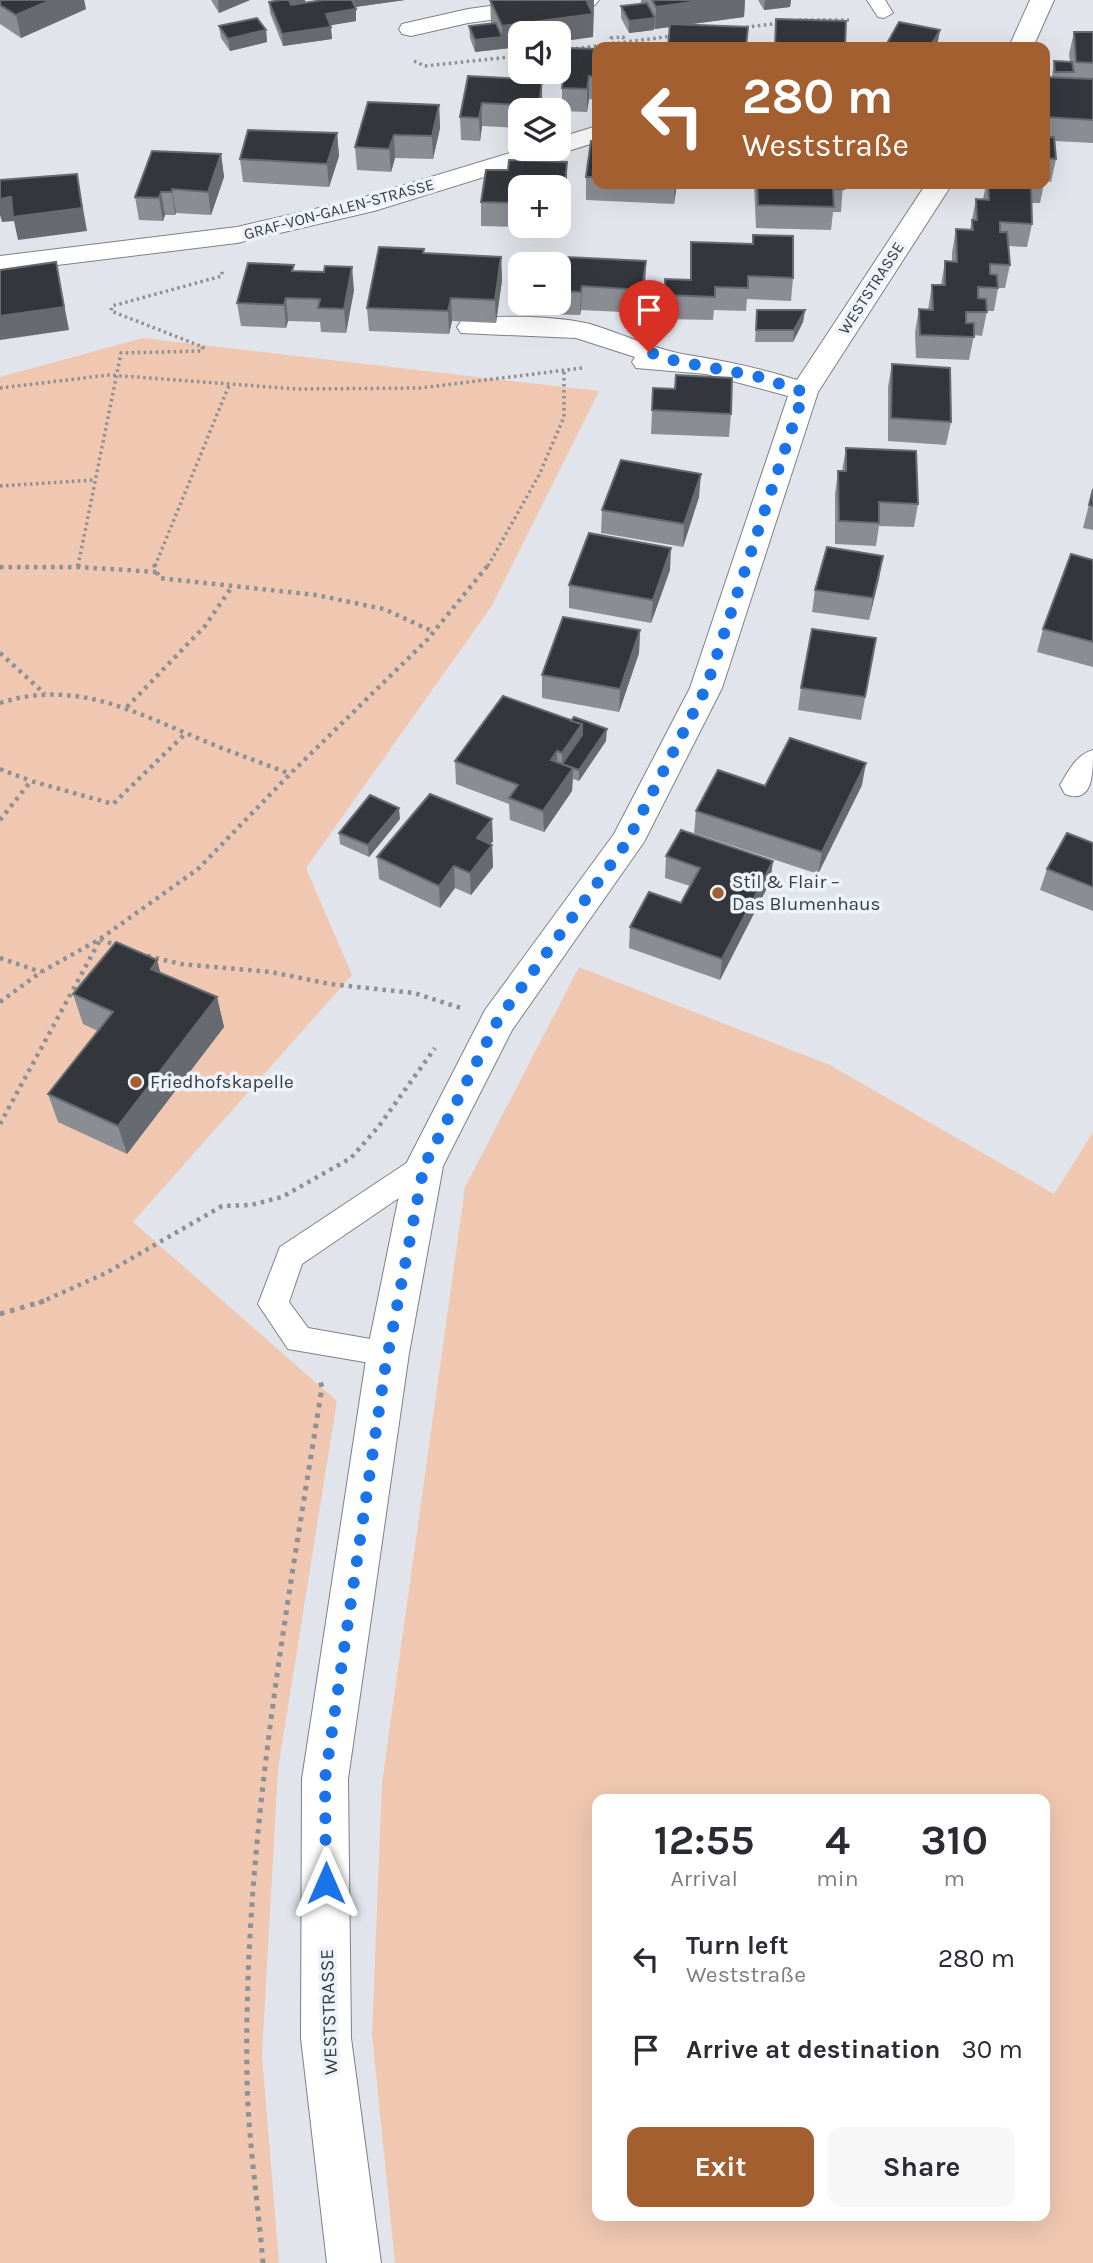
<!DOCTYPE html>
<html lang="en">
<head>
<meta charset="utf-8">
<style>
  body { margin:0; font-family:Karla,sans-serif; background:#f7f7f7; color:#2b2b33; height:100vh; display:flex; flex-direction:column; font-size:26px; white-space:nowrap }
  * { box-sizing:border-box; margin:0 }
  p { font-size:23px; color:#7c7c81 }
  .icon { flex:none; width:38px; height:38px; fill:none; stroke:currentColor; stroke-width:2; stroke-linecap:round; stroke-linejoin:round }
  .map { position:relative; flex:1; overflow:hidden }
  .details { position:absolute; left:592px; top:1794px; width:458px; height:427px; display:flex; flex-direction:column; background:#fff; border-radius:14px; box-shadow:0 7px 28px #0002 }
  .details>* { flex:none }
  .banner { position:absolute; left:592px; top:42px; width:458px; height:147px; border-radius:14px; box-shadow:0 7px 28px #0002; background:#a45f31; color:#fff; overflow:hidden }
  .controls { position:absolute; left:508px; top:21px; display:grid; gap:14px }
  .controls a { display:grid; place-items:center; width:63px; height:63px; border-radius:14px; background:#fff; box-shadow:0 7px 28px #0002; font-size:35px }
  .pin { position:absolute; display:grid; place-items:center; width:60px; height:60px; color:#fff; margin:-72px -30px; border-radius:50% 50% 50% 0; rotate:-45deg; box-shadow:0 0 7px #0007 }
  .pin .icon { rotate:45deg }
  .me { position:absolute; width:77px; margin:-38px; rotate:0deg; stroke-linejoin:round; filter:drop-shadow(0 0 5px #0008) }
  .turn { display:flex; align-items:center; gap:24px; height:147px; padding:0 35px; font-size:32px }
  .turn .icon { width:91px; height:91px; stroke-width:2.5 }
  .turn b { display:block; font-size:49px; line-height:60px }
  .eta { display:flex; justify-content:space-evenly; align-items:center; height:119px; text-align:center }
  .eta b { font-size:42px; font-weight:700; line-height:49px }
  .cta { display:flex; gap:14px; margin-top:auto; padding:14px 35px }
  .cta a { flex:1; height:80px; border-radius:14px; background:#a45f31; color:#fff; font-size:28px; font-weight:700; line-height:80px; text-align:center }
  .cta a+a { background:#f7f7f7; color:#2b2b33 }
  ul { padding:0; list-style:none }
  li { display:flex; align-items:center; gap:21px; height:91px; padding:0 35px }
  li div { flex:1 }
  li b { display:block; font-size:26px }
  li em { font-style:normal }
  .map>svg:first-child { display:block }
</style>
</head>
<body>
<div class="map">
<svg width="1093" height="2263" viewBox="0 0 1093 2263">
  <rect width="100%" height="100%" fill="#e1e5eb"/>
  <!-- green -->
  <g fill="#f0c8b1" fill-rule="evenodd">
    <path d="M143,338L599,391L491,607L306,868L352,975L133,1222L337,1401L278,1769L262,2055L279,2263H0V377Z"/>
    <path d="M579,967L830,1065L1054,1194L1093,1132V2263H395L372,2035L382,1783L465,1187ZM597,1799H1045V2216H597Z"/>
  </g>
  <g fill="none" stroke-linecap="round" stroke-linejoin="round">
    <defs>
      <g id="service">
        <path d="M867,0H885L893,13L884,18L878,17Z"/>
        <path d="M424,1154L434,1158L438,1166L434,1174L302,1264L289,1302L308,1328L399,1344L403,1353L399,1362L388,1366L288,1349L258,1304L280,1247L414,1158Z"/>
      </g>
      <g id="minor">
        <path d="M533,0H599L595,5L587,7L468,23L411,36L402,34L399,29L402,24L468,9Z"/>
        <path d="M1030,0H1054L1033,47H1009Z"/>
        <path d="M597,126V142L374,211L237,243L0,272V256L237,227L358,199L523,149H558V138Z"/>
        <path d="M926,184H952L818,392L722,688L644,842L512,1030L443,1166L409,1353L348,1779L351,2038L381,2263H327L301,2038L302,1779L367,1353L405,1166L485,1010L614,834L690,688L788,396L706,374L636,368L632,362L635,357L576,338L461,333L457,327L461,321C490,314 560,316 590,324C620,333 651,348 682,354C721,360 759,368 797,380Z"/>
        <path d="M1093,750C1093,774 1093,805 1065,794L1060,785C1069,770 1076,755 1093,750Z"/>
      </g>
    </defs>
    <!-- service casing -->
    <use href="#service" stroke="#7d8186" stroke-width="2"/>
    <!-- minor casing -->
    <use href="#minor" stroke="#7d8186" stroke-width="2"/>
    <!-- path-far2 -->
    <g stroke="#8d9094" stroke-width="3.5" stroke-dasharray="2.5 3.5" stroke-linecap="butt">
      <path d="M799,20H849"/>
      <path d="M740,28L780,23"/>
      <path d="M613,44L611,38L623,37L625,42"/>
      <path d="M558,51L672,36"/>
      <path d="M414,61L425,66L520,56"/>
      <path d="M0,388L109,375L297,389L421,388L582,368"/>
      <path d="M0,486L94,480"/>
      <path d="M78,566L121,353L202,351L203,347L111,311L112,306L222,276V269"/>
      <path d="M155,566L230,383"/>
      <path d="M488,566L539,475L564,417V370"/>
    </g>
    <!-- path-far1 -->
    <g stroke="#8d9094" stroke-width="4.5" stroke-dasharray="3.5 5" stroke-linecap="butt">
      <path d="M154,564L159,578L316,595L384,609L434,632"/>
      <path d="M0,567H78L157,572"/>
      <path d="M78,567L79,564"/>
      <path d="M0,653L45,694"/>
      <path d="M0,703C75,679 132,711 200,739C230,752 260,762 290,774"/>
      <path d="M127,707L205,626L231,588"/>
      <path d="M0,769L31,781"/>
      <path d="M0,820L31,781L113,804L185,734"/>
      <path d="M100,939L118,946"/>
      <path d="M139,954L181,964L271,972L330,984L414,993L461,1008"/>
      <path d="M0,958L41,972"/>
      <path d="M0,1002L41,972L100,939L198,869L290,774L427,640L489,564"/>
      <path d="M0,1124L100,940"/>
      <path d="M39,1303L106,1273L222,1206L251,1205L282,1197L351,1158L379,1126L435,1048"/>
    </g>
    <!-- path -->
    <g stroke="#8d9094" stroke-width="5" stroke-dasharray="4.5 6" stroke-linecap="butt">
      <path d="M0,1314L44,1301"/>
      <path d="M263,2263C258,2202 248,2139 247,2078C243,1846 286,1615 322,1387L319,1378"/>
    </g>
    <!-- service -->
    <use href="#service" fill="#fff" fill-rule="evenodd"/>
    <!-- minor -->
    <use href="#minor" fill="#fff" fill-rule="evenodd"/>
  </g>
  <!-- wall -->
  <g fill="#8a8e93" fill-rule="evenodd">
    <path d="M0,0H84L86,9L21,38L0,24Z"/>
    <path d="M211,0H250L219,13Z"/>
    <path d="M323,0H405L355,7L356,21L330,25L332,39L283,46L270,13L269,2L305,3Z"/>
    <path d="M490,0H594L593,37L520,33V47L475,52L470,38L469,26L491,23Z"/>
    <path d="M641,0H745L744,17L655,29L654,28V30L629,33L621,18V6L641,4Z"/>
    <path d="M758,0H791L790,7L764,10Z"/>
    <path d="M219,26L266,30L267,42L230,51L221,38Z"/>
    <path d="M1074,32H1093V143L1055,141L1056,159L1051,182L1045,181V77H1052L1054,61L1070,62L1069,54Z"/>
    <path d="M597,49V100L589,99L587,112L562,111V88Z"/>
    <path d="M468,76L542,103L541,110H520V128L482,126L480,141L461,140L460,117Z"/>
    <path d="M439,105L440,128L433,159L395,158L391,172L357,170L355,147Z"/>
    <path d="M337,133L339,156L329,187L243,182L240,159Z"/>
    <path d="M597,141V184H677L674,204L586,200V177Z"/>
    <path d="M221,154L224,177L211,215L176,213L175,215H165L163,221L139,220L135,197Z"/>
    <path d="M567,162V185L562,228L481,226V202L508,170ZM520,187H558V226H520Z"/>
    <path d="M754,184H843L841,212H833L831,230L756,228Z"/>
    <path d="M986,184H1044L1040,203H1032V224L1027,247L1008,246L1010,265L1005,288H998L994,311H987L982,336L974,335L969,360L916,358L915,332L919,309L928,310L932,285H941L945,261L952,262V253L956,229L970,230L976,199H983Z"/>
    <path d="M753,235L793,278L791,301L747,299L746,311L714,310L713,320L663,319L665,279L690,280L691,242L752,244Z"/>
    <path d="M424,253L501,257L502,280L496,323L452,321L449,334L369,331L367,308Z"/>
    <path d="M646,261L645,284L641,313L581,310L580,315L540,314V303H558V264Z"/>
    <path d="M294,271L354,290L346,333L321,332L320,322L288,321L286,328L241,326L237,303Z"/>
    <path d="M757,310H805L803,322L793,342H755Z"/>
    <path d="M892,364L951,422L946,445L888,441V387Z"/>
    <path d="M653,388L731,414L729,437L651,434Z"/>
    <path d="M846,448L918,504L914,527L879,526L876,546L835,544V494L838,471H842Z"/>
    <path d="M1093,489V530L1083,528Z"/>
    <path d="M699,497L683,547L601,533L602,510Z"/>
    <path d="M883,556L869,620L812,612L815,590Z"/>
    <path d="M1093,560V667L1037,652L1043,629Z"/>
    <path d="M670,570L651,623L569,608V585Z"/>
    <path d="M640,630L639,653L619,712L542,698V675Z"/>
    <path d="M876,638L861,720L798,710L801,688Z"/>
    <path d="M606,741L579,781L573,779L572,791L544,832L510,820L509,804L456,784L455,761Z"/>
    <path d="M862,785L818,874L694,833L696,811L765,786Z"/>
    <path d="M400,819L369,857L340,844L339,833Z"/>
    <path d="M493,841L490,844L492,845L493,867L471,895L455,888L440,908L379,879L377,857Z"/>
    <path d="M1093,843V911L1040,890L1047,869Z"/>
    <path d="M666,856L773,861L770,882L720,980L629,948L630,927L681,903L690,886L665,878Z"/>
    <path d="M157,960L160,973L217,997L224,1027L127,1154L58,1122L48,1094L98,1031L83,1024L73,994Z"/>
  </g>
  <!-- shaded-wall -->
  <g fill="#676a70">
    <path d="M51,0H84L86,9L21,38L16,15Z"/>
    <path d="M218,0H250L219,13Z"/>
    <path d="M280,0H305L306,4L281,8Z"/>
    <path d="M354,0H405L355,7Z"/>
    <path d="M594,0L593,37L558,42V33H520V47L475,52V40L502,37V26Z"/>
    <path d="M706,0H745L744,17L655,29L656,7Z"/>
    <path d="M765,0H791L790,7L764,10Z"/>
    <path d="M356,9V21L327,26L326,14Z"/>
    <path d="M655,18L654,30L629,33V21Z"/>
    <path d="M331,27L332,39L283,46L282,34Z"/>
    <path d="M266,30L267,42L230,51L228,39Z"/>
    <path d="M940,30L937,47H930Z"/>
    <path d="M589,76V99L587,112V89Z"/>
    <path d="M542,80V103L541,110H539Z"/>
    <path d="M482,103V126L480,141L479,118Z"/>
    <path d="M439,105L440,128L433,159L432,136Z"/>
    <path d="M337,133L339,156L329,187L327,164Z"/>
    <path d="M394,135L395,158L391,172L389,149Z"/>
    <path d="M221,154L224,177L211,215L208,192Z"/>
    <path d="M567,162V185L562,228L563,205Z"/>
    <path d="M77,174L87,231L18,240L14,221L2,222L0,215V199L11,197Z"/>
    <path d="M675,184H677L674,204Z"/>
    <path d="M172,189L176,213L175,215L172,192Z"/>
    <path d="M161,192L165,215L163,221L159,198Z"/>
    <path d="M501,257L502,280L496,323L495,300Z"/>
    <path d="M646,261L645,284L641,313L642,290Z"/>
    <path d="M56,262L69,330L0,340V316Z"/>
    <path d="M352,267L354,290L346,333L344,309Z"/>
    <path d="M582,286L581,310L580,315L581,292Z"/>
    <path d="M286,298L288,321L286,328L284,305Z"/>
    <path d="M451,298L452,321L449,334L448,311Z"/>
    <path d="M805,310L803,322L793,342L794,330Z"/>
    <path d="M701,474L699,497L683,547L684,524Z"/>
    <path d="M671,548L670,570L651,623L653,600Z"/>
    <path d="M883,556L879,579L869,620L873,598Z"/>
    <path d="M640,630L639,653L619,712L620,689Z"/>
    <path d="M582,724V747L562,775V753Z"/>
    <path d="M607,729L606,741L579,781V770Z"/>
    <path d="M557,751V774L551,760Z"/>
    <path d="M866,763L862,785L818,874L822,852Z"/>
    <path d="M573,768L572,791L544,832L543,811Z"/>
    <path d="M399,808L400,819L369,857L368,845Z"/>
    <path d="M492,819L493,841L478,860L477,838Z"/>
    <path d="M492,845L493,867L471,895L470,873Z"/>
    <path d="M773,861L770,882L720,980L722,959Z"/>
    <path d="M454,866L455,888L440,908L439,886Z"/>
    <path d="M157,960L165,990L151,969Z"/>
    <path d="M217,997L224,1027L127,1154L118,1126Z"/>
  </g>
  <!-- building -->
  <g fill="#33363b" stroke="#676a70" stroke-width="2">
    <path d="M0,0H51L16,15L0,5Z"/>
    <path d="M280,0H289L291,5L323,0H352L356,9L326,14L331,27L282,34L269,2Z"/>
    <path d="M490,0H593L587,2L593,14L502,26Z"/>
    <path d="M652,0H706L656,7Z"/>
    <path d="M647,3L655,18L629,21L621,6Z"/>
    <path d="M257,18L266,30L228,39L219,26Z"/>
    <path d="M776,19L846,21L845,47H775Z"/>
    <path d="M899,22L940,30L930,47H885Z"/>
    <path d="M496,23L502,37L475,40L469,26Z"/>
    <path d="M670,24L748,27L746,47H668Z"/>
    <path d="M1074,32H1093V63L1076,62Z"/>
    <path d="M567,48L597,49V77L589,76L587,89L562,88Z"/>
    <path d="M1054,61L1072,62L1074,72H1055Z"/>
    <path d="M468,76L542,80L539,106L482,103L479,118L460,117Z"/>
    <path d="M1045,77L1093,79V120L1045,117Z"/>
    <path d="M368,102L439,105L432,136L394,135L389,149L355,147Z"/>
    <path d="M248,130L337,133L327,164L240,159Z"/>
    <path d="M1045,137H1054L1056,159L1045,158Z"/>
    <path d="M591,141H597V177H586Z"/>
    <path d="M152,151L221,154L208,192L172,189V192H161L159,198L135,197Z"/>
    <path d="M509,160L567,162L563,205L558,204V187H520V203L481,202L486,170H508Z"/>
    <path d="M77,174L82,208L13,217L11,197L0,199V180Z"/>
    <path d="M757,184H843L844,189H833L834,207L758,205Z"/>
    <path d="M988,184H1031L1032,224L1000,222V232H1007L1010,265L990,264V274L997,275L998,288L978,287V298L986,299L987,312H966V323H974V337L920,335L919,309L933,310L932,285H945V261L957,262L956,229L973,230L972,220H977L976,199L989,200Z"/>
    <path d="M753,235L793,236V278L748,276V288L715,287V297L665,295V279L691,280V242L753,244Z"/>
    <path d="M379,247L424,249L423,253L501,257L495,300L451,298L448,311L367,308Z"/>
    <path d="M545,256L646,261L642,290L582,286L581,292L558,291V264H544Z"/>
    <path d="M56,262L64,307L0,316V270Z"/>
    <path d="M248,263L294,265L292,271L324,272L325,266L352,267L344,309L318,308L320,299L286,298L284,305L237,303Z"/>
    <path d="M757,310H805L794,330H756Z"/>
    <path d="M892,364L950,368L951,422L891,418Z"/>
    <path d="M676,375L732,378L731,414L652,410L653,388L675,389Z"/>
    <path d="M846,448L916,451L918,504L879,502V523L839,521L838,471H846Z"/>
    <path d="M621,460L701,474L684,524L602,510Z"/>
    <path d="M1093,489V506L1089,505Z"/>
    <path d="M589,533L671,548L653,600L569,585Z"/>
    <path d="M827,547L883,556L873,598L815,590Z"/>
    <path d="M1071,554L1093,560V642L1043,629Z"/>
    <path d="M563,617L640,630L620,689L542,675Z"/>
    <path d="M812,629L876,638L865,697L801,688Z"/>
    <path d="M503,696L582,724L562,753L557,751L551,760L573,768L543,811L509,798L518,785L455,761Z"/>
    <path d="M574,717L607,729L579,770L562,764L582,735V724L571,721Z"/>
    <path d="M790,738L866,763L822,852L696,811L718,770L765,786Z"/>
    <path d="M430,794L492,819L477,838L492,845L470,873L454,866L439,886L377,857Z"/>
    <path d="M370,795L399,808L368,845L339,833Z"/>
    <path d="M681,830L773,861L722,959L630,927L649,892L681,903L700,868L666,856Z"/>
    <path d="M1067,833L1093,843V887L1047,869Z"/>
    <path d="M116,942L157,960L151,969L217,997L118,1126L48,1094L113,1012L73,994Z"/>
  </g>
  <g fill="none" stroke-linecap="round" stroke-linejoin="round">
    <!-- route -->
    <path stroke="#1a73e8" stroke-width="12" stroke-dasharray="0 21.6" d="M326,1883L325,1779L385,1369L424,1166L498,1020L627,842L706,688L804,392L760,377L672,360L649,352"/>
  </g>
  <!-- markers -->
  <g fill="#a45f31" stroke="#eef2f9" stroke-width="2.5">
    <circle cx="718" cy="893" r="7"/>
    <circle cx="136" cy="1082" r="7"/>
  </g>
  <g text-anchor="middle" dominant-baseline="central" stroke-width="7" stroke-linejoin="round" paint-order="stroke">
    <!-- far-street labels -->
    <g font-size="16" fill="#3b3c3f" stroke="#eef2f9">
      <text transform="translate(339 209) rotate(-15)">GRAF-VON-GALEN-STRASSE</text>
      <text transform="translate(871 288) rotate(-57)">WESTSTRASSE</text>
    </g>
    <!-- poi labels -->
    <g font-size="19" fill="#3b3c3f" stroke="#eef2f9" text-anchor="start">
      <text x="732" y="882">Stil &amp; Flair –<tspan x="732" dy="22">Das Blumenhaus</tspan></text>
      <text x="150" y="1082">Friedhofskapelle</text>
    </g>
    <!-- street labels -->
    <g font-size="19" fill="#3b3c3f" stroke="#eef2f9">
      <text transform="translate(329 2012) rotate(-92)">WESTSTRASSE</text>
    </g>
  </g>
</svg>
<div class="controls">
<a><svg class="icon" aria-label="sound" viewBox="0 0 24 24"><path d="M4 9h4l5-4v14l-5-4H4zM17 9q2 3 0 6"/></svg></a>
<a><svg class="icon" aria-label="layers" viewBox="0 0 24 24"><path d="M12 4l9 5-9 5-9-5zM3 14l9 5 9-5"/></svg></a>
<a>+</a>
<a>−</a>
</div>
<div class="pin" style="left:649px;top:352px;background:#d93025"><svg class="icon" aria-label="arrive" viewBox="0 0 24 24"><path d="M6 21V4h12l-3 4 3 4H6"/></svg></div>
<svg class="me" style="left:326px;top:1883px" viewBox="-20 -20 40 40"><path d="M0-17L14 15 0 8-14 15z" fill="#1a73e8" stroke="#fff" stroke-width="4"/></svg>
<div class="banner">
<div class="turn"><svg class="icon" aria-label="left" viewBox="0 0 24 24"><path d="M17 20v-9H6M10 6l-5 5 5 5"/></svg><div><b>280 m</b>Weststraße</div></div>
</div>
<section class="details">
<div class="eta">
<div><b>12:55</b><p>Arrival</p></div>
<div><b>4</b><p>min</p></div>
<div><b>310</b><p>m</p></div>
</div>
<ul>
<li><svg class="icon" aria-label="left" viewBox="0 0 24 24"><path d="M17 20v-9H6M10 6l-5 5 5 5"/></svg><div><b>Turn left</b><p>Weststraße</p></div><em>280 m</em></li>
<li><svg class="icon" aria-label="arrive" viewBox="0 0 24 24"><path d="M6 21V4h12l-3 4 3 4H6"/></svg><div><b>Arrive at destination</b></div><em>30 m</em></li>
</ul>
<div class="cta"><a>Exit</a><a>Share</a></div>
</section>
</div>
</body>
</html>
